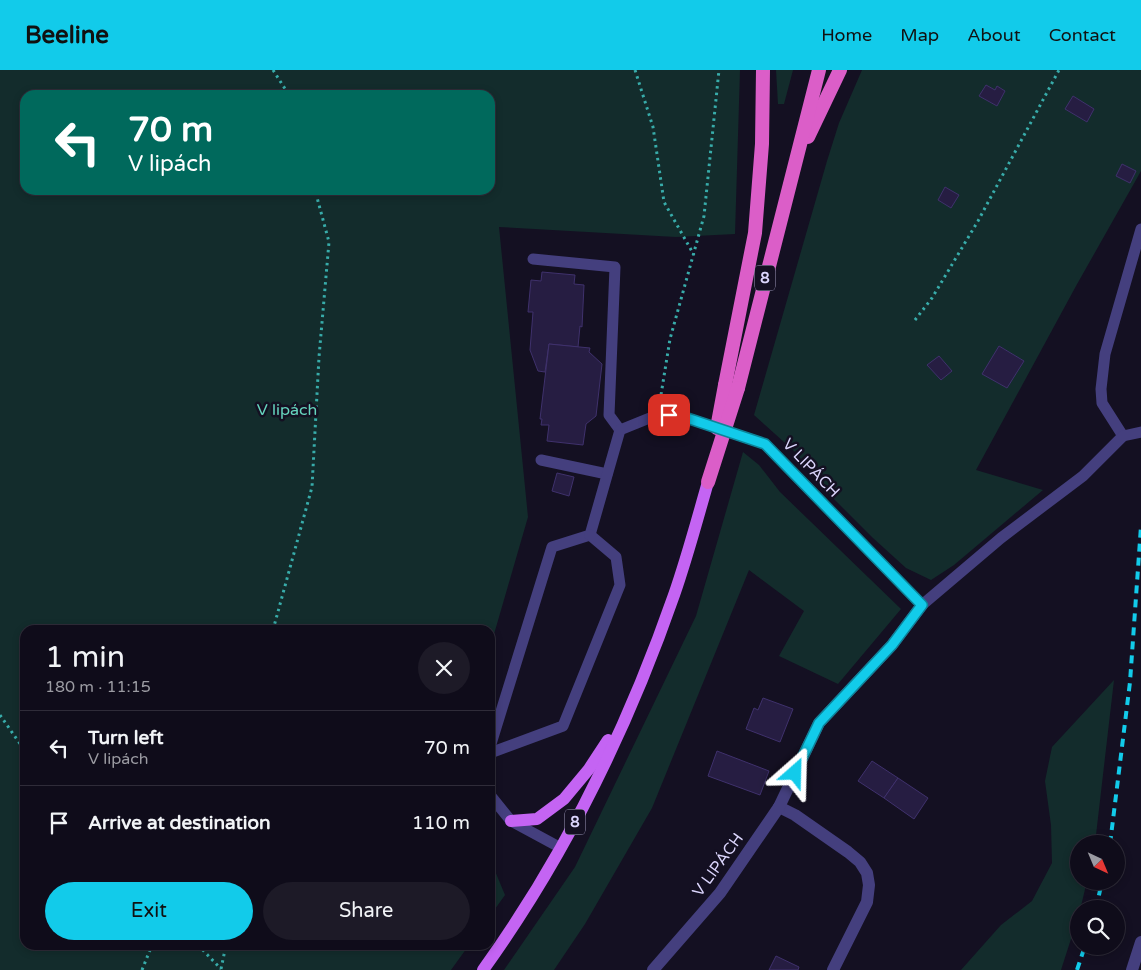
<!DOCTYPE html>
<html lang="en">
<head>
<meta charset="utf-8">
<style>
  body { margin:0; font-family:"Varela Round",sans-serif; background:#1d1a27; color:#f1f3f6; height:100vh; display:flex; flex-direction:column; font-size:19px; white-space:nowrap }
  * { box-sizing:border-box; margin:0 }
  p { font-size:16px; color:#9b9ba2 }
  .icon { flex:none; width:28px; height:28px; fill:none; stroke:currentColor; stroke-width:2; stroke-linecap:round; stroke-linejoin:round }
  .map { position:relative; flex:1; overflow:hidden }
  .drawer { position:absolute; left:20px; top:555px; width:475px; height:325px; display:flex; flex-direction:column; background:#0f0c1a; border-radius:15px; box-shadow:0 2px 8px #0003,0 0 0 1px #2f2c39 }
  .drawer>* { flex:none }
  .guide { position:absolute; left:20px; top:20px; width:475px; height:105px; border-radius:15px; box-shadow:0 2px 8px #0003,0 0 0 1px #2f2c39; background:#00695c; color:#fff; overflow:hidden }
  .needle { width:32px; rotate:136deg }
  .controls { position:absolute; left:1070px; top:765px; display:grid; gap:10px }
  .controls a { display:grid; place-items:center; width:55px; height:55px; border-radius:50%; background:#0f0c1a; box-shadow:0 2px 8px #0003,0 0 0 1px #2f2c39; font-size:25px }
  .pin { position:absolute; display:grid; place-items:center; width:42px; height:42px; color:#fff; margin:-21px; border-radius:10px; box-shadow:0 2px 8px #0006 }
  .me { position:absolute; width:55px; margin:-28px; rotate:25deg; stroke-linejoin:round; filter:drop-shadow(0 0 4px #0008) }
  .turn { display:flex; align-items:center; gap:18px; height:105px; padding:0 25px; font-size:22px }
  .turn .icon { width:65px; height:65px; stroke-width:2.5 }
  .turn b { display:block; font-size:35px; line-height:42px }
  .round { display:grid; place-items:center; flex:none; width:52px; height:52px; border-radius:26px; background:#1d1a27 }
  .summary { display:flex; align-items:center; justify-content:space-between; height:85px; padding:0 25px }
  h1 { font-size:30px; font-weight:600; line-height:38px }
  .cta { display:flex; gap:10px; margin-top:auto; padding:10px 25px }
  .cta a { flex:1; height:58px; border-radius:30px; background:#12cbea; color:#111; font-size:20px; font-weight:600; line-height:58px; text-align:center }
  .cta a+a { background:#1d1a27; color:#f1f3f6 }
  ul { padding:0; list-style:none }
  li { display:flex; align-items:center; gap:15px; height:75px; padding:0 25px; border-top:1px solid #2f2c39 }
  li div { flex:1 }
  li b { display:block; font-size:19px }
  li em { font-style:normal }
  header { display:flex; align-items:center; gap:30px; box-sizing:border-box; height:70px; padding:0 25px; background:#12cbea; color:#111 }
  header strong { font-size:24px }
  nav { display:flex; gap:28px; margin-inline-start:auto; font-size:18px }
  .map>svg:first-child { display:block }
</style>
</head>
<body>
<header>
<strong>Beeline</strong>
<nav><a>Home</a><a>Map</a><a>About</a><a>Contact</a></nav>
</header>
<div class="map">
<svg width="1141" height="900" viewBox="0 0 1141 900">
  <rect width="100%" height="100%" fill="#141022"/>
  <!-- green -->
  <g fill="#132c2c" fill-rule="evenodd">
    <path d="M0,0H740L735,164L676,167L499,157L528,447L490,578V560H25V875H469L451,900H0ZM25,25H490V120H25Z"/>
    <path d="M776,0H793L784,34H778Z"/>
    <path d="M862,0H1141V101L1076,216L976,400L1043,420L954,495L931,510L906,498L873,468L832,427L795,382L754,345L827,91L839,53Z"/>
    <path d="M743,382L759,395L780,422L901,539L838,614L779,586L804,541L749,500L652,738L585,854L554,900H504L575,797L696,546Z"/>
    <path d="M1114,610L1096,765L1095,774H1079V811H1087L1081,836L1079,839V844L1061,900H961L1001,855L1032,831L1052,793L1051,755L1045,711L1052,677Z"/>
    <path d="M490,789L505,825L490,846Z"/>
  </g>
  <!-- building -->
  <g fill="#261d42" stroke="#3f316c">
    <path d="M986,15L995,20L997,16L1005,21L997,36L979,26Z"/>
    <path d="M1073,26L1094,39L1087,52L1065,39Z"/>
    <path d="M1122,94L1136,101L1130,113L1116,106Z"/>
    <path d="M945,117L959,125L951,138L938,130Z"/>
    <path d="M542,202L575,205L574,214L584,215L582,257L580,256L578,277L549,274L545,302L538,301L530,280L533,242H528L531,210L541,211Z"/>
    <path d="M549,274L590,278L589,282L602,294L596,346L586,354L583,375L547,371L549,355H541L542,349H540Z"/>
    <path d="M999,276L1024,291L1007,318L982,304Z"/>
    <path d="M939,286L952,301L941,310L927,295Z"/>
    <path d="M557,403L574,407L569,426L552,421Z"/>
    <path d="M763,628L793,639L780,672L746,659L754,638L758,640Z"/>
    <path d="M717,681L769,701L760,725L708,706Z"/>
    <path d="M872,691L898,708L884,728L858,711Z"/>
    <path d="M898,708L928,728L914,749L884,728Z"/>
    <path d="M776,886L799,897L798,900H769Z"/>
  </g>
  <g fill="none" stroke-linecap="round" stroke-linejoin="round">
    <!-- path -->
    <g stroke="#38acaa" stroke-width="3" stroke-dasharray="2.5 4" stroke-linecap="butt">
      <path d="M273,0L289,25"/>
      <path d="M635,0L653,57L664,132L694,185"/>
      <path d="M915,250L932,228L978,151L1059,0"/>
      <path d="M660,331L670,269L704,146L719,0"/>
      <path d="M273,560L312,417L319,287L329,172L315,120"/>
      <path d="M0,645L25,681"/>
      <path d="M198,875L221,899"/>
      <path d="M221,899L226,875"/>
      <path d="M142,900L152,875"/>
    </g>
    <!-- service -->
    <g stroke="#443f7e" stroke-width="11">
      <path d="M533,189L615,197L609,345L620,360"/>
      <path d="M1123,366L1102,333L1101,319L1105,284L1141,159"/>
      <path d="M541,390L607,404"/>
      <path d="M490,677L552,477L590,465L620,360L657,345L681,346L765,374L922,535L1001,468L1083,406L1123,366L1141,362"/>
      <path d="M490,683L563,656L620,515L616,487L590,465"/>
      <path d="M490,725L511,751L561,778"/>
    </g>
    <!-- minor -->
    <g stroke="#443f7e" stroke-width="12">
      <path d="M779,737L795,745L848,782L860,792L867,803L869,815L867,832L833,900"/>
      <path d="M653,900L720,823L779,737L819,653L892,575L922,535"/>
      <path d="M1132,900L1141,872"/>
    </g>
    <!-- primary -->
    <g stroke="#c464f3" stroke-width="12">
      <path d="M511,751L537,749L564,729L589,699L608,670"/>
      <path d="M483,900C565,786 628,657 674,525C687,488 697,450 708,412"/>
    </g>
    <!-- trunk -->
    <g stroke="#db5ec8" stroke-width="14">
      <path d="M808,67L840,0"/>
      <path d="M725,315L755,163L762,74L763,0"/>
      <path d="M738,318L819,0"/>
    </g>
    <!-- rail -->
    <g stroke="#12cbea" stroke-width="4" stroke-dasharray="8 6" stroke-linecap="butt">
      <path d="M1110,774L1130,612L1141,456"/>
      <path d="M1096,839L1102,811"/>
      <path d="M1077,900L1085,876"/>
    </g>
    <!-- trunk-bridge -->
    <g stroke="#db5ec8" stroke-width="14">
      <path d="M717,358L725,315"/>
      <path d="M708,412L738,318"/>
    </g>
  </g>
  <g fill="none" stroke-linecap="round" stroke-linejoin="round">
    <defs>
      <path id="route" d="M669,345L681,346L765,374L922,535L892,575L819,653L795,703"/>
    </defs>
    <!-- route casing -->
    <use href="#route" stroke="#0c8498" stroke-width="12"/>
    <!-- route -->
    <use href="#route" stroke="#12cbea" stroke-width="9"/>
  </g>
  <g text-anchor="middle" dominant-baseline="central" stroke-width="5" stroke-linejoin="round" paint-order="stroke">
    <!-- shield labels -->
    <g fill="#141022" stroke="#9f9abb" stroke-width="1">
      <rect x="755" y="195.5" width="20" height="25" rx="4"/>
      <rect x="565" y="739.5" width="20" height="25" rx="4"/>
    </g>
    <g font-size="15" font-weight="bold" fill="#dbd5fc">
      <text x="765" y="208">8</text>
      <text x="575" y="752">8</text>
    </g>
    <!-- park labels -->
    <g font-size="16" fill="#66d6bf" stroke="#141022">
      <text x="287" y="340">V lipách</text>
    </g>
    <!-- street labels -->
    <g font-size="16" fill="#dbd5fc" stroke="#141022">
      <text transform="translate(811 398) rotate(46)">V LIPÁCH</text>
      <text transform="translate(718 795) rotate(-54)">V LIPÁCH</text>
    </g>
  </g>
</svg>
<div class="controls">
<a><svg class="needle" viewBox="-14 -14 28 28"><path d="M0-13l5 13h-10z" fill="#e53935"/><path d="M0 13l5-13h-10z" fill="#9b9ba2"/></svg></a>
<a><svg class="icon" aria-label="search" viewBox="0 0 24 24"><circle cx="10" cy="10" r="6"/><path d="M15 15l6 6"/></svg></a>
</div>
<div class="pin" style="left:669px;top:345px;background:#d93025"><svg class="icon" aria-label="arrive" viewBox="0 0 24 24"><path d="M6 21V4h12l-3 4 3 4H6"/></svg></div>
<svg class="me" style="left:795px;top:703px" viewBox="-20 -20 40 40"><path d="M0-17L14 15 0 8-14 15z" fill="#12cbea" stroke="#fff" stroke-width="4"/></svg>
<div class="guide">
<div class="turn"><svg class="icon" aria-label="left" viewBox="0 0 24 24"><path d="M17 20v-9H6M10 6l-5 5 5 5"/></svg><div><b>70 m</b>V lipách</div></div>
</div>
<section class="drawer">
<div class="summary"><div><h1>1 min</h1><p>180 m · 11:15</p></div><a class="round"><svg class="icon" aria-label="close" viewBox="0 0 24 24"><path d="M6 6l12 12M18 6L6 18"/></svg></a></div>
<ul>
<li><svg class="icon" aria-label="left" viewBox="0 0 24 24"><path d="M17 20v-9H6M10 6l-5 5 5 5"/></svg><div><b>Turn left</b><p>V lipách</p></div><em>70 m</em></li>
<li><svg class="icon" aria-label="arrive" viewBox="0 0 24 24"><path d="M6 21V4h12l-3 4 3 4H6"/></svg><div><b>Arrive at destination</b></div><em>110 m</em></li>
</ul>
<div class="cta"><a>Exit</a><a>Share</a></div>
</section>
</div>
</body>
</html>
